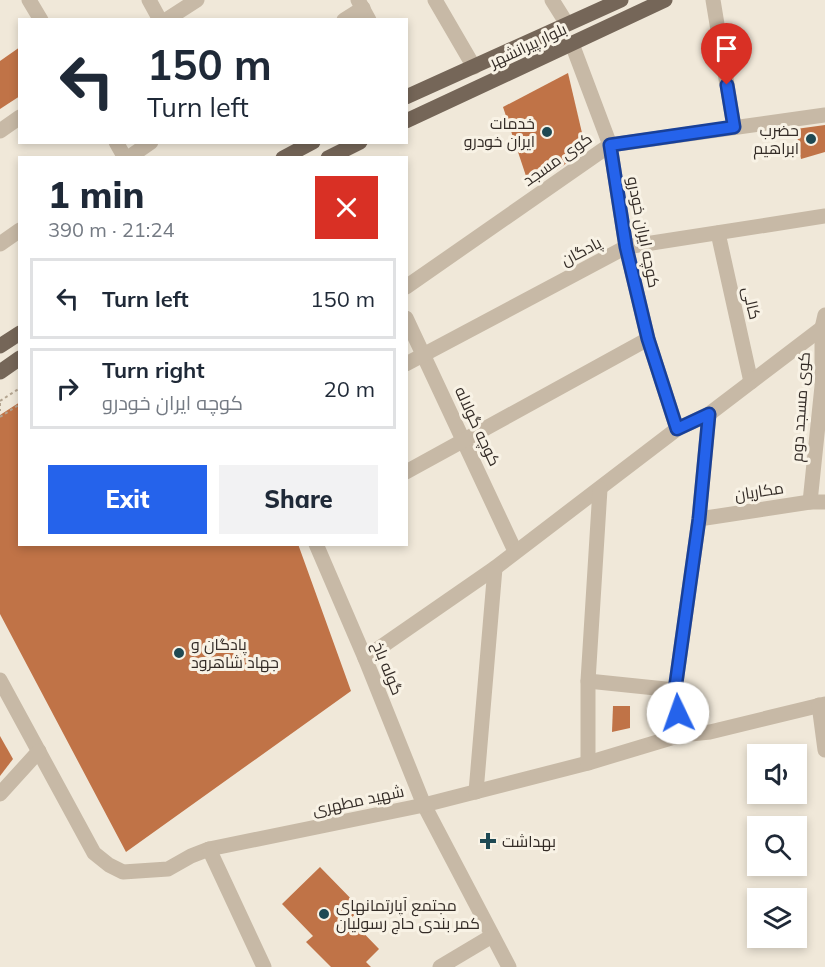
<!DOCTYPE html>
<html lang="en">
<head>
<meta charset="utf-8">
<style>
  body { margin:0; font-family:Mulish,Cairo,sans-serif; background:#f2f2f3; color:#1f2937; height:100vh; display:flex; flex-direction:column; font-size:22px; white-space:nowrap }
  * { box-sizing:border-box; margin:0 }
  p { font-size:20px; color:#747a83 }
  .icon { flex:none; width:33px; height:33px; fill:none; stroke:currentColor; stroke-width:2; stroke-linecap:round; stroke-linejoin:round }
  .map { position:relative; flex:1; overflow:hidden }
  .drawer { position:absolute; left:18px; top:156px; width:390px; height:390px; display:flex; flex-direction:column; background:#fff; border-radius:0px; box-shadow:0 3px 9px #0003 }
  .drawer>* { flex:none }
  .guide { position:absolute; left:18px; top:18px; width:390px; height:126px; border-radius:0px; box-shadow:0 3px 9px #0003; background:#fff; color:#1f2937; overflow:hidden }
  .tools { position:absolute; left:747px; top:744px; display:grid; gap:12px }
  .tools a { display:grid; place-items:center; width:60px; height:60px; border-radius:0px; background:#fff; box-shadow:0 3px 9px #0003; font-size:30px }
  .pin { position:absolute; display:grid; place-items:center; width:51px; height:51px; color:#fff; margin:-62px -26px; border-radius:50% 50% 50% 0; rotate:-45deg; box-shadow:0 0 6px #0007 }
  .pin .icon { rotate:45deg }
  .me { position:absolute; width:66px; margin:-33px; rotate:357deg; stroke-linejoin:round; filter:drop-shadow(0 0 4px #0008) }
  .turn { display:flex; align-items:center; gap:21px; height:126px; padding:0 30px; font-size:27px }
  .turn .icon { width:78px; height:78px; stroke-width:2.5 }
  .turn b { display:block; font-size:42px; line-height:51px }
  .round { display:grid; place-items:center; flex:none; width:63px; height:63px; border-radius:0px; background:#f2f2f3 }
  .overview { display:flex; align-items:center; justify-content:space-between; height:102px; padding:0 30px }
  h1 { font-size:36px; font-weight:800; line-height:45px }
  .button { display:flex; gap:12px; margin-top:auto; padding:12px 30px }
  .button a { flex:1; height:69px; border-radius:0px; background:#2563eb; color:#fff; font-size:24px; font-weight:800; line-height:69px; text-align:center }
  .button a+a { background:#f2f2f3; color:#1f2937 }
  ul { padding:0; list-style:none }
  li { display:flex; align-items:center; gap:18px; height:81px; margin:0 12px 9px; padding:0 18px; border:3px solid #e0e1e3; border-radius:0px }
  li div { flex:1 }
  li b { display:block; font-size:22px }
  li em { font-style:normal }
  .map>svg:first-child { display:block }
</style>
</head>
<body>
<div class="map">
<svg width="825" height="967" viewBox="0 0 825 967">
  <rect width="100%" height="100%" fill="#f0e8d9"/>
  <!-- building -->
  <g fill="#c07347">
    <path d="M20,47V96L0,109V61Z"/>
    <path d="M568,73L586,150L555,171L528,182L503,107Z"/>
    <path d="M825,125V152L801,159L796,129Z"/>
    <path d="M20,402V544H298L351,691L126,852L0,614V415Z"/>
    <path d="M613,706H630V728L612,732Z"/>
    <path d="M0,736L13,759L0,776Z"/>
    <path d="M320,867L361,909L350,919L379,949L366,962L371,967H331L306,942L313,936L282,904Z"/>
  </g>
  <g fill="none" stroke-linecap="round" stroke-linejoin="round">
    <!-- path -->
    <g stroke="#b3a490" stroke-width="2" stroke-dasharray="3 3" stroke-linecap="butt">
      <path d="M0,401L20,388"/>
      <path d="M0,403V411"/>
      <path d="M0,417L20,404"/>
    </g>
    <!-- minor -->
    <g stroke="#c7b9a6" stroke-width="15">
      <path d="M29,0L41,20"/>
      <path d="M149,0L160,20"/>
      <path d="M358,0L369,20"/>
      <path d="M435,0L474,67"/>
      <path d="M552,0L567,24"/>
      <path d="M713,0L734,127"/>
      <path d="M166,20L197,0"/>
      <path d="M344,20L363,8"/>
      <path d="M572,44L610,145L626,247L648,339L677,429"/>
      <path d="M0,131L20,117"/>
      <path d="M116,142L125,158"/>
      <path d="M128,158L151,142"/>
      <path d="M718,233L751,382"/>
      <path d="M0,244L20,230"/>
      <path d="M406,287L610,145L825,115"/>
      <path d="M406,318L515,551"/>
      <path d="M406,364L626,247L825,216"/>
      <path d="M406,472L648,339"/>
      <path d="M810,502L822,386V328L825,315"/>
      <path d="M699,519L810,502H825"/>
      <path d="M316,544L365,658L424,805L509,967"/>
      <path d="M365,658L495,568L677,429L709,414L822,328"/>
      <path d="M0,680L94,853L109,865L123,872L168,869L191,856L209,849L424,805L588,763L681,735L710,732L825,704"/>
      <path d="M588,681L675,690"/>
      <path d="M819,705L825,750"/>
      <path d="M681,735L675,690L699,519L709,414"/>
      <path d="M588,763V681L600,489"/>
      <path d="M476,792L495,568"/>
      <path d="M0,794L39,751"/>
      <path d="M209,849L264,967"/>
      <path d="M440,967L492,936"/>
    </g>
    <!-- major -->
    <g stroke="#756658" stroke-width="15">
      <path d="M406,97L621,0"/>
      <path d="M406,121L665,0"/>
      <path d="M283,158L313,142"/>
      <path d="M328,158L360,142"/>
      <path d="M0,346L20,333"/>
      <path d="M0,372L20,358"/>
    </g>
  </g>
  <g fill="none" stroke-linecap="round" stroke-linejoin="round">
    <defs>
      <path id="route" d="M678,713L675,690L699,519L709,414L677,429L648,339L626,247L610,145L734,127L727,85"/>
    </defs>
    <!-- route casing -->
    <use href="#route" stroke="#184099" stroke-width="15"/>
    <!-- route -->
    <use href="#route" stroke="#2563eb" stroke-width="10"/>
  </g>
  <!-- markers -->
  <g fill="#1e4953" stroke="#f8f2e5" stroke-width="2">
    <circle cx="547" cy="132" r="6"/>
    <circle cx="811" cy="139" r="6"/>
    <circle cx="179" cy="653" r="6"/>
    <path d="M485 832h6v6h6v6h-6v6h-6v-6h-6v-6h6z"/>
    <circle cx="324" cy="914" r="6"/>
  </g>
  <g text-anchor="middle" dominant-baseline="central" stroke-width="6" stroke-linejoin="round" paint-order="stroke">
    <!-- street labels -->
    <g font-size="16" fill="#342c27" stroke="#f8f2e5">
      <text transform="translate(528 45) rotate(-25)">بلوار پیرانشهر</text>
      <text transform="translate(557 159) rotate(-35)">کوی مسجد</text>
      <text transform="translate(644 232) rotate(79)">کوچه ایران خودرو</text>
      <text transform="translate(581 251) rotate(-28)">پادگان</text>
      <text transform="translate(752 303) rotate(77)">کالی</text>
      <text transform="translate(800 407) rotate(-86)">کوی مسجد دوم</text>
      <text transform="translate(478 426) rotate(65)">کوچه گولاله</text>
      <text transform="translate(759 491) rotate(-9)">مکاریان</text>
      <text transform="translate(388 668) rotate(68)">گوله باخ</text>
      <text transform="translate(358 800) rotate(-12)">شهید مطهری</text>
    </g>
    <!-- poi labels -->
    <g font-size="16" fill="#342c27" stroke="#f8f2e5" text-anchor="start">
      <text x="535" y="123" text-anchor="end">خدمات<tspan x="535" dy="18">ایران خودرو</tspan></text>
      <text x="799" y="130" text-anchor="end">حضرب<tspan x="799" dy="18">ابراهیم</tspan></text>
      <text x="191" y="644">پادگان و<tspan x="191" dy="18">جهاد شاهرود</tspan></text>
      <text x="502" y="841">بهداشت</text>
      <text x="336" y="905">مجتمع آپارتمانهای<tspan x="336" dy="18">کمر بندی حاج رسولیان</tspan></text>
    </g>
  </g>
</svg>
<div class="tools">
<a><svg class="icon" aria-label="sound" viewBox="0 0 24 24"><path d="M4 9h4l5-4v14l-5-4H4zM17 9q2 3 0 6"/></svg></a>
<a><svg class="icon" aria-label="search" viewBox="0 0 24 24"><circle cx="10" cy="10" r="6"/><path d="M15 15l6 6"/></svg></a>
<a><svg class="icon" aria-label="layers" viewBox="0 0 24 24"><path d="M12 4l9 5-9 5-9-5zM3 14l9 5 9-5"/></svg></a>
</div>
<div class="pin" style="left:727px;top:85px;background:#d93025"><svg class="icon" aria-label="arrive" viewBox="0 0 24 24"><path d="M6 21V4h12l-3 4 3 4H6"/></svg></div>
<svg class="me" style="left:678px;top:713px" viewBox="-20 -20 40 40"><circle r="19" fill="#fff"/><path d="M0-13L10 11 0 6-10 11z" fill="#2563eb"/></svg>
<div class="guide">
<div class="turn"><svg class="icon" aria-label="left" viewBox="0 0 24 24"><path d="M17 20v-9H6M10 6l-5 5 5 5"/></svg><div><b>150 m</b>Turn left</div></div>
</div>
<section class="drawer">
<div class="overview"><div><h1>1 min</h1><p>390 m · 21:24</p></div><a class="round" style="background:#d93025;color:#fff"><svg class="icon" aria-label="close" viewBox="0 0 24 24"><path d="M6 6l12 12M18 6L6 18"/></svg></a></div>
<ul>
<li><svg class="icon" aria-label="left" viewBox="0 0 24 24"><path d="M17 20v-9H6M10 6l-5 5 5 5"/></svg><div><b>Turn left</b></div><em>150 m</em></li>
<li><svg class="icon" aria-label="right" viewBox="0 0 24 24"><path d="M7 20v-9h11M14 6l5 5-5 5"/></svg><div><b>Turn right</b><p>کوچه ایران خودرو</p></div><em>20 m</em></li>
</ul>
<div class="button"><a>Exit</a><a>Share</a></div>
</section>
</div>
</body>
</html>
